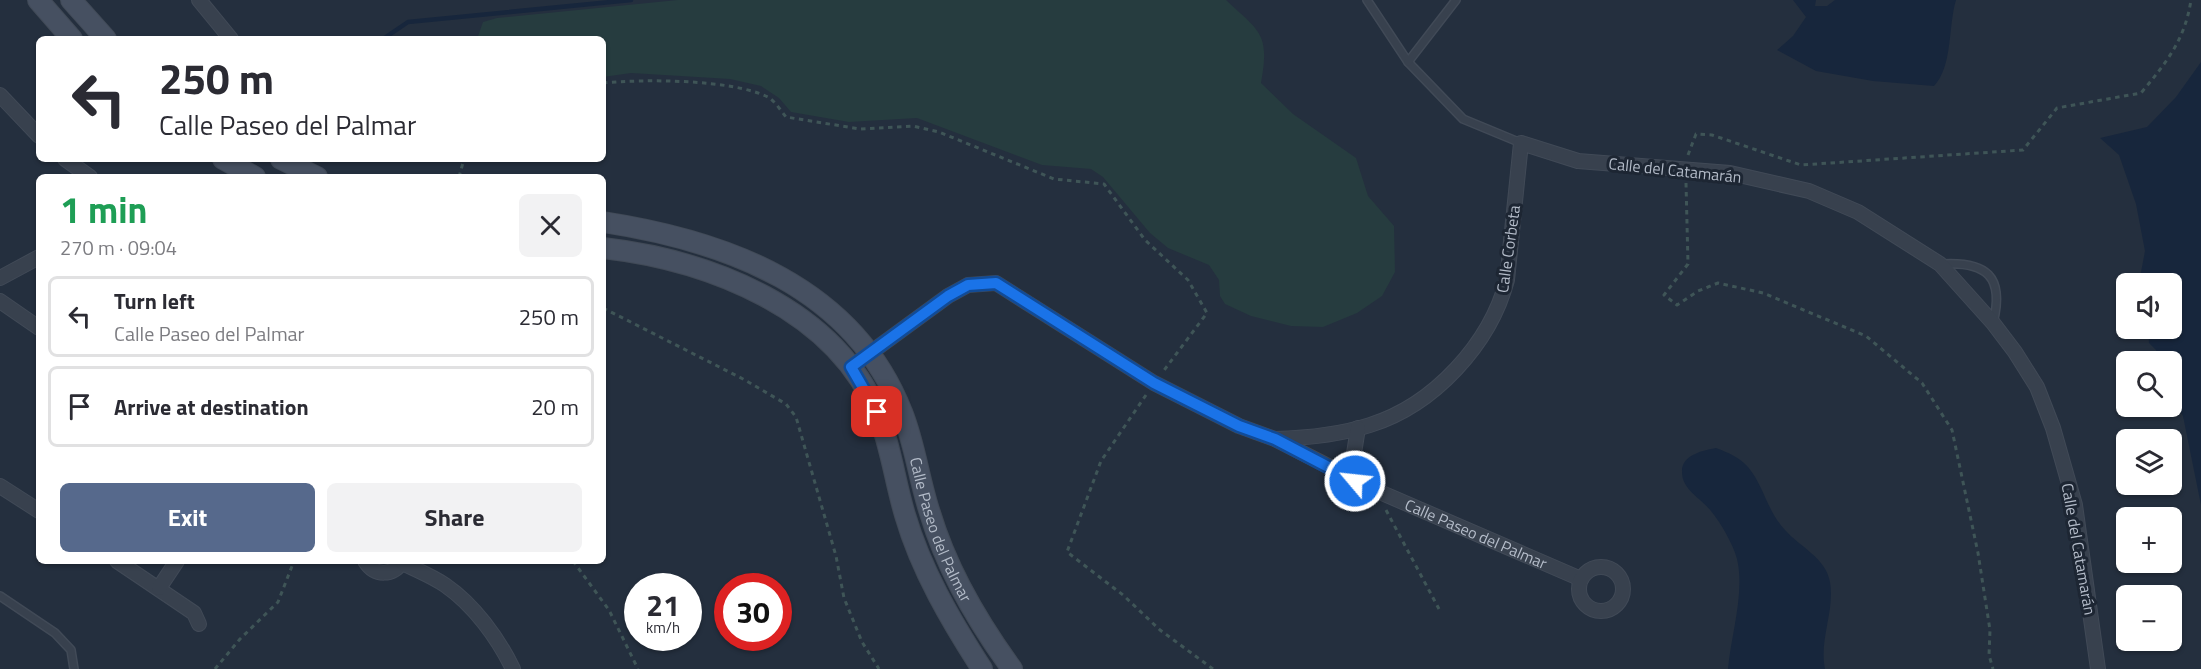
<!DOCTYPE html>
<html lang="en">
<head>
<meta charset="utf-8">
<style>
  body { margin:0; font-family:"Titillium Web",sans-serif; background:#f2f2f3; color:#2b2b33; height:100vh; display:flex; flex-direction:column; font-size:22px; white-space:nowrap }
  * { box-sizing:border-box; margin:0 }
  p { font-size:20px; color:#7c7c81 }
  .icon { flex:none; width:33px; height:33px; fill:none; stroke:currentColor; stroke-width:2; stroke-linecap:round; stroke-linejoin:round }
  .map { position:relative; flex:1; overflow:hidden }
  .panel { position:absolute; left:36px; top:174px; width:570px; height:390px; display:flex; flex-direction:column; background:#fff; border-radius:9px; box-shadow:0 2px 4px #0004 }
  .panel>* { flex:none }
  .top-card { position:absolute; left:36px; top:36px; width:570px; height:126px; border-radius:9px; box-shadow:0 2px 4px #0004; background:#fff; color:#2b2b33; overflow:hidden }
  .buttons { position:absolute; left:2116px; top:273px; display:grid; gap:12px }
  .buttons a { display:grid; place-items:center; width:66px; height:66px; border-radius:9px; background:#fff; box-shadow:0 2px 4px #0004; font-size:30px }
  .speed { position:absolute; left:624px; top:573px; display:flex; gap:12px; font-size:30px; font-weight:700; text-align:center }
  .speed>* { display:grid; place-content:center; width:78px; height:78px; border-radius:50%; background:#fff; box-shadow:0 2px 4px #0004; line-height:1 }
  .speed small { font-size:15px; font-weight:400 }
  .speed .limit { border:9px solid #d22; background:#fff; color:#111 }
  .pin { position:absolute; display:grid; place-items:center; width:51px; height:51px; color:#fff; margin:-26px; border-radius:12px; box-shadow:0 3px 9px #0006 }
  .me { position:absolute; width:66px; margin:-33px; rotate:298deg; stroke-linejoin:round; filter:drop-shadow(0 0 4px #0008) }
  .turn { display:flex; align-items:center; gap:21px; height:126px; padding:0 24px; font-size:27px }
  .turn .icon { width:78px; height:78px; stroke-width:2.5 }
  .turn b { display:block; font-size:42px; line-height:51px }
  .round { display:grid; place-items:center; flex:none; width:63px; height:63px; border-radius:9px; background:#f2f2f3 }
  .head { display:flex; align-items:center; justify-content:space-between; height:102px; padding:0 24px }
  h1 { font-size:36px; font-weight:700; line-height:45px; color:#1e9e55 }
  .primary-button { display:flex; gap:12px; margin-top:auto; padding:12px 24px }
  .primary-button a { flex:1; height:69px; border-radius:9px; background:#56698c; color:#fff; font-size:24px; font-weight:700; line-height:69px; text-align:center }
  .primary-button a+a { background:#f2f2f3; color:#2b2b33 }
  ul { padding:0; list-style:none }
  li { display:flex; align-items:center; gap:18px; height:81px; margin:0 12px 9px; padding:0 12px; border:3px solid #e1e1e2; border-radius:9px }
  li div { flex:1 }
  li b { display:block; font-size:22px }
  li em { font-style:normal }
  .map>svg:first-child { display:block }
</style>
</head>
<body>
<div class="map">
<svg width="2201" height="669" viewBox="0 0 2201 669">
  <rect width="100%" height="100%" fill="#242f3e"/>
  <!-- green -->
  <path fill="#263c3f" d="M678,0H1226C1260,32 1270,33 1261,83L1293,114L1356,158L1368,196L1394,226L1395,272L1382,296L1357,313L1323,327L1291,326L1251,316L1225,304L1220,296L1219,280L1209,265L1168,248L1150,233L1103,177L1091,169L1042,165L917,118L849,122L791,112L779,98L761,86L730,79L631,73L603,77V39H477L483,22L497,18Z"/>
  <!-- water -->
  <g fill="#17263c">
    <path d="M1793,0H1816L1815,6H1827L1835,0H1956C1948,26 1953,66 1934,86L1873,81L1816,71L1777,50L1793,36L1806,17Z"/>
    <path d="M2201,62V505L2183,416L2173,399L2172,362L2160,361L2156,350L2149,343L2148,329L2172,328V284L2139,283L2145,251L2136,204L2119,155L2100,138L2147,127L2176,97Z"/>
    <path d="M1716,448C1729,453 1739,457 1748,467C1764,486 1767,511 1785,530C1800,547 1826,558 1830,582C1835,611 1819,639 1825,669H1728C1731,635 1745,593 1737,559C1733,544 1721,523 1711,511C1701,498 1682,490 1682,472C1681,455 1704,450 1716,448Z"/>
  </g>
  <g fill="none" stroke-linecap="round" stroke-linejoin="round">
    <!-- stream -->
    <path stroke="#17263c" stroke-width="4.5" d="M383,39L408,22L631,0"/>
    <defs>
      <g id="lane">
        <path d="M1367,0L1408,62L1463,119L1521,143"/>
        <path d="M1408,62L1456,0"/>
        <path d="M1941,264C1986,261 2005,276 1993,323"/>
        <path d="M0,596L55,633L71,650L74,669"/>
      </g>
      <g id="street">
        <path d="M199,0L231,39"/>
        <path d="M0,95L39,136"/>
        <path d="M65,159L90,177"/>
        <path d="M0,278L39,257"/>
        <path d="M0,301L39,328"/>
        <path id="s1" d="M851,367L948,296L968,285L996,283L1154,383L1239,426L1275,439L1375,490L1581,579"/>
        <path d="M1275,439C1307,438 1339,435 1370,425C1434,405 1490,344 1507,280L1521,143L1578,161L1730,173L1809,191L1858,212L1940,264L1993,323L2015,352L2037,387L2053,428L2075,505L2098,669"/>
        <path d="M1355,481L1352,466L1358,428"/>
        <path d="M0,486L39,511"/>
        <path d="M117,561L194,613L199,624"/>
        <path d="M365,561C375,577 393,576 403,561"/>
        <path d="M403,563C416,570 432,576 445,585C474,605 498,638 513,669"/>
        <circle cx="1601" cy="589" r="22"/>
        <path d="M159,588L177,561"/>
      </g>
      <g id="secondary">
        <path d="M38,0L72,39"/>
        <path d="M71,0L106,39"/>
        <path d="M223,159L255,177"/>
        <path d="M281,159L317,177"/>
        <path id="s2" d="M603,222C727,241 853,287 902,412C915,444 919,480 930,513C947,570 977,621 1012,669"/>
        <path d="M603,248C708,260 835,308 878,414C891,447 895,482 905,515C921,570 951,621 982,669"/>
      </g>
    </defs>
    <!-- lane casing -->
    <use href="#lane" stroke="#414a57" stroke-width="10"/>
    <!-- street casing -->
    <use href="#street" stroke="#414a57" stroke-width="16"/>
    <!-- secondary casing -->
    <use href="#secondary" stroke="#414a57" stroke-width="22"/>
    <!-- path -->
    <g stroke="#3f5557" stroke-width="3" stroke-dasharray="4.5 4.5" stroke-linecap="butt">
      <path d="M603,83C644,79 731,79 768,97C775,101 781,111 786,117L860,129L913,126L939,132L1054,179L1104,184L1145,240L1188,280L1207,313L1162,373"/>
      <path d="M1688,155L1696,134L1712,135L1801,165L2023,150L2057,108L2141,93C2166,63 2185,40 2191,0"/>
      <path d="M459,177L464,159"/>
      <path d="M1686,183L1688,264L1664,295L1677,305L1698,291L1718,283L1763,293L1866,336L1922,383L1952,430L1978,553L1990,630L1989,655L1993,669"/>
      <path d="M603,308L743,379L786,404L796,417L836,556L844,598L862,642L879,669"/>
      <path d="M1146,395L1101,461L1067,552L1123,595L1160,630L1213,669"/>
      <path d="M1386,510L1439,609"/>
      <path d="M573,561L609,610L638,669"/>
      <path d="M215,669L240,639L278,602L294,561"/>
    </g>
    <!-- lane -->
    <use href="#lane" stroke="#38414e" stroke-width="7"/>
    <!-- street -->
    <use href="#street" stroke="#38414e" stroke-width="14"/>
    <!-- secondary -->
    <use href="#secondary" stroke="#465061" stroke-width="20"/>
  </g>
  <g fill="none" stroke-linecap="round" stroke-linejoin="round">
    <defs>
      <path id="route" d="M877,412L851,367L948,296L968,285L996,283L1154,383L1239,426L1275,439L1355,481"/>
    </defs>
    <!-- route casing -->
    <use href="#route" stroke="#114b97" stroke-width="15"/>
    <!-- route -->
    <use href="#route" stroke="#1a73e8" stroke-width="10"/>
  </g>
  <g text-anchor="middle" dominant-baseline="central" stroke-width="6" stroke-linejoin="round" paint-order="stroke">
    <!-- street labels -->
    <g font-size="16" fill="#b4bcc9" stroke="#1d2633">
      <text transform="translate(1675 170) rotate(6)">Calle del Catamarán</text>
      <text transform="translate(1508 249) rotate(-82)">Calle Corbeta</text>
      <text stroke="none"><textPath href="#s2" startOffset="496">Calle Paseo del Palmar</textPath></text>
      <text stroke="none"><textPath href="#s1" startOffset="714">Calle Paseo del Palmar</textPath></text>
      <text transform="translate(2079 549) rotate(80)">Calle del Catamarán</text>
    </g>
  </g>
</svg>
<div class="buttons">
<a><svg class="icon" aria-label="sound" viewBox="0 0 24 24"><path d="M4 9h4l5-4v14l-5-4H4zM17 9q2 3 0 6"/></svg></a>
<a><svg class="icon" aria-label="search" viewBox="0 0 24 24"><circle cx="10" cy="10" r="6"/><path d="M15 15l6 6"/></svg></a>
<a><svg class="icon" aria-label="layers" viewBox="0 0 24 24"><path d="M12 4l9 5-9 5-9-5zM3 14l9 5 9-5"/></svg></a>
<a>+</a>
<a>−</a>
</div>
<div class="speed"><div>21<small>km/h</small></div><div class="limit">30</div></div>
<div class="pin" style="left:877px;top:412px;background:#d93025"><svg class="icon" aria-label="arrive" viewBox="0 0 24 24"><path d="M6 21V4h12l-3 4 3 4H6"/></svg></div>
<svg class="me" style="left:1355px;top:481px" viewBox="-20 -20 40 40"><circle r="17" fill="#1a73e8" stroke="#fff" stroke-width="3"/><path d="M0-11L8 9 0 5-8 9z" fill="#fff"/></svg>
<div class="top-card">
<div class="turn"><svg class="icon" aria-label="left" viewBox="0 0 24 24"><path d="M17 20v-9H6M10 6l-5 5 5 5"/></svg><div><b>250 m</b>Calle Paseo del Palmar</div></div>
</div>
<section class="panel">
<div class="head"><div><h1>1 min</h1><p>270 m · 09:04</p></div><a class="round"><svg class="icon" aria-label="close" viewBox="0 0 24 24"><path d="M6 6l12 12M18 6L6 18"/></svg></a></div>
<ul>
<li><svg class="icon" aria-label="left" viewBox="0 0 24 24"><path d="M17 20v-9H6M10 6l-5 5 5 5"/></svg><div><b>Turn left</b><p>Calle Paseo del Palmar</p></div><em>250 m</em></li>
<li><svg class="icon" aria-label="arrive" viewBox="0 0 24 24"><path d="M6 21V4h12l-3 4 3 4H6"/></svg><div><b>Arrive at destination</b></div><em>20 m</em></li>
</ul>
<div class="primary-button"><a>Exit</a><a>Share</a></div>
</section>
</div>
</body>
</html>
